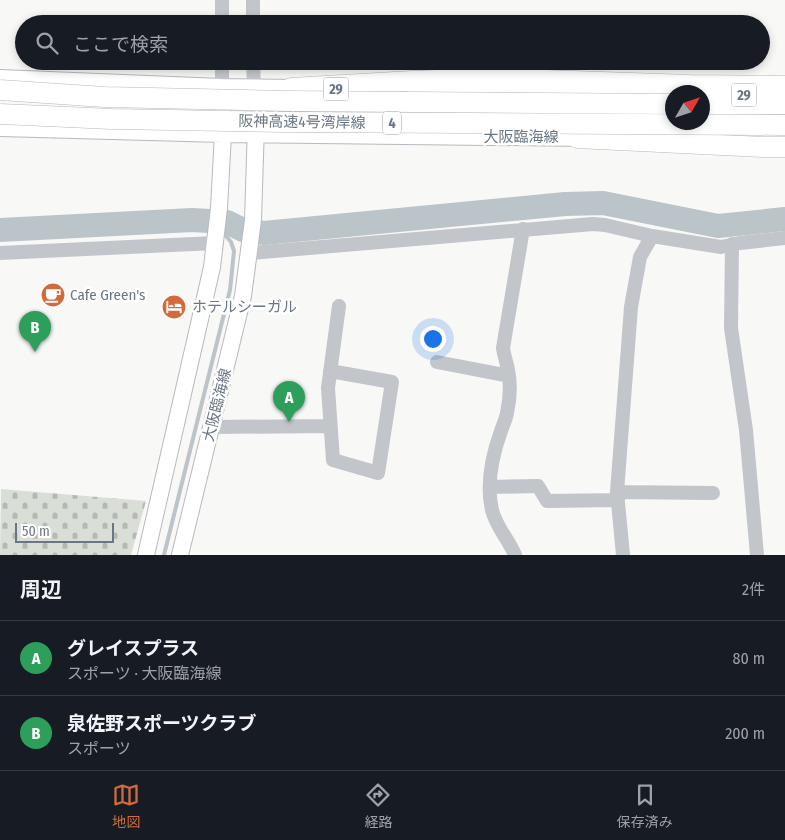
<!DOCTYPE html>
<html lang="ja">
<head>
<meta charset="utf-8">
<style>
	body { margin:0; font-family:"Fira Sans Condensed","Noto Sans JP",sans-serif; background:#20242c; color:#f1f3f6 }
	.compass { position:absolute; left:665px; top:85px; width:45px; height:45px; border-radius:50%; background:#171b24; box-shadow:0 2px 8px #0003; rotate:51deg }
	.scale { position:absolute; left:15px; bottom:12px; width:99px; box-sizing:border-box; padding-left:5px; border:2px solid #6a7683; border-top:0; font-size:14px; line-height:18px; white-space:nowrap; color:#6a7683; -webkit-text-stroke:4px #fff; paint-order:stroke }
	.you { position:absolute; left:432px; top:338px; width:18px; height:18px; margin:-12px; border:4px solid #fff; border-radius:50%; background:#1a73e8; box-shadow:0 0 0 8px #1a73e833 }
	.badge { display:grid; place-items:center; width:32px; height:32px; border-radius:50%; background:#d16a3c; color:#fff; font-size:16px; font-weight:700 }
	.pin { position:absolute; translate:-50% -41px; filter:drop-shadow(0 1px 2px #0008) }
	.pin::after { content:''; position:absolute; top:26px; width:18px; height:15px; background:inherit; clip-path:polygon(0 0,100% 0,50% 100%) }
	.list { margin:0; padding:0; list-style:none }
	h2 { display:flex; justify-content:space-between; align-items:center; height:65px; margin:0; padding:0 20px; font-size:21px }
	h2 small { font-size:16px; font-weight:400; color:#9ea1a6 }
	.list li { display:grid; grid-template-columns:32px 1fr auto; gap:15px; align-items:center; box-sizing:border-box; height:75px; padding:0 20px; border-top:1px solid #363941 }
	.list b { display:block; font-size:19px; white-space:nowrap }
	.list p { margin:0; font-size:16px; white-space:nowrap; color:#9ea1a6 }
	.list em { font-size:16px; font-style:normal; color:#9ea1a6 }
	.icon { flex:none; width:28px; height:28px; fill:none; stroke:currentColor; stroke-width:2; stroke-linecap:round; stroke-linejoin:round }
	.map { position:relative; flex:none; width:785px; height:555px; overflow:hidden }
	.search { position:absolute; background:#171b24; box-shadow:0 2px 8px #0003; left:15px; right:15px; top:15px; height:55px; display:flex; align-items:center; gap:12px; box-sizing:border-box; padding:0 18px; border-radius:28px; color:#9ea1a6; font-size:19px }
	.sheet { height:215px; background:#171b24 }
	nav { display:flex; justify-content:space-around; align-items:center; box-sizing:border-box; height:70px; border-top:1px solid #363941; background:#171b24; font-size:14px; color:#9ea1a6 }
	nav a { display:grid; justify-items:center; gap:2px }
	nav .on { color:#d16a3c }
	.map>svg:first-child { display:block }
	.cemetery { fill:url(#cemetery-stones) }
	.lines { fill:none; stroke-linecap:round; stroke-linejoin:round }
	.stream { stroke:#bbc4c8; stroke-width:4 }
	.river { stroke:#bbc4c8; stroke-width:24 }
	.major-casing { stroke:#b6b9bd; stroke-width:18 }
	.highway-casing { stroke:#b5b8bb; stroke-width:21 }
	.minor { stroke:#c2c5c9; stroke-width:14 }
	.major { stroke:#fff; stroke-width:16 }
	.highway { stroke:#fff; stroke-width:20 }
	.highway-bridge-casing { stroke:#b5b8bb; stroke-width:21; stroke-linecap:butt }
	.highway-bridge { stroke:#fff; stroke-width:20 }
	.labels { text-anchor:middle; stroke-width:5; stroke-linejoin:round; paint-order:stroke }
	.shield { fill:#fff; stroke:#979fa8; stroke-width:1 }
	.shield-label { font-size:14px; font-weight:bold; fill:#6a7683 }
	.street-label { font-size:15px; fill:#6a7683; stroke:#fff }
	.poi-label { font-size:15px; fill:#6a7683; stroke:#fff; text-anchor:start }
</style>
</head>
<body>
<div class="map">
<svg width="785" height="555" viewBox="0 0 785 555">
	<defs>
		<pattern id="cemetery-stones" width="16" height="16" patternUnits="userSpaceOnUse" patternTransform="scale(1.25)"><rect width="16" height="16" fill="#d9ded7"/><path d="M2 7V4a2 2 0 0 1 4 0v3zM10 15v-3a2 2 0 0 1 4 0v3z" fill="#b4b9b4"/></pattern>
	</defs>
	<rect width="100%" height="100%" fill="#f8f8f6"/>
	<path class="cemetery" d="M 1,489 L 146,501 L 131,555 L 0,555 Z"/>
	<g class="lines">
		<path class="stream" d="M 192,220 L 212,227
			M 164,555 L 230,290 L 234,251 L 231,242 L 221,230"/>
		<path class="river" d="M 0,230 L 192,220 L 227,222 L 243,230 L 264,233 L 565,204 L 603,203 L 718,226 L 785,219"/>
		<defs>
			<path id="major" d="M 0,78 L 222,87 L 303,88
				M 415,90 L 672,94
				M 0,128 L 223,134 L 588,138
				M 146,555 L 212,267 L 219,208 L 223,134 L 222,88
				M 180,555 L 243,296 L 253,220 L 256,125"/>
			<path id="highway" d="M 291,88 L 412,81 L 485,78 L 690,85 L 785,86
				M 702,104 L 785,104
				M 577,138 L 763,147 L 785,147"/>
		</defs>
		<use href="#major" class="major-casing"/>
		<use href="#highway" class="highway-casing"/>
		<path class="minor" d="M 222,0 L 222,24
			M 253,0 L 253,24
			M 222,61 L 222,87
			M 253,61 L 254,88
			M 732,244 L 731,328 L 746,430 L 757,555
			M 0,253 L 215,243
			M 250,253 L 593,224 L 605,225 L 652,236 L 721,247 L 740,243 L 785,238
			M 437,362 L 509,376
			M 330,371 L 392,382 L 378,473 L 333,460 L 328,388 L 339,306
			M 211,427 L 330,426
			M 490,487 L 538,486 L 547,501 L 618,500
			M 617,492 L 713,493
			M 515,555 C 509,540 496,527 492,510 C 486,484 492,456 501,431 C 503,425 506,419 507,413 C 510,399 511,384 508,370 C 507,363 504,356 503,348 L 523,229
			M 623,555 L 617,492 L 631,307 L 640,257 L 652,236"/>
		<use href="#major" class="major"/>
		<use href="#highway" class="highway"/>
		<defs>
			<path id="highway-bridge" d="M 0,90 L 105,97 L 289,101 L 672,104
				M 0,114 L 111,119 L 281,122 L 785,125"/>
		</defs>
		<use href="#highway-bridge" class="highway-bridge-casing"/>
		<use href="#highway-bridge" class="highway-bridge"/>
	</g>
	<defs>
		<symbol id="cafe-disc" viewBox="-11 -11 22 22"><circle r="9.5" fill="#d16a3c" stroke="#fff"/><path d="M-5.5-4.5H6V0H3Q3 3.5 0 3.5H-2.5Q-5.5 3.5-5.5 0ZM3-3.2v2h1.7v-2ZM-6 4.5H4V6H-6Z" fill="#fff"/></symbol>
		<symbol id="hotel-disc" viewBox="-11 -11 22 22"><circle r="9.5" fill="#d16a3c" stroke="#fff"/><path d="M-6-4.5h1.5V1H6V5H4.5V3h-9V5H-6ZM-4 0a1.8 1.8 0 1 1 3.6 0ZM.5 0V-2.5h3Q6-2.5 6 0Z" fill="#fff"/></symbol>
	</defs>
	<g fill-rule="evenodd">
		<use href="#cafe-disc" x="39" y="281" width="28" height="28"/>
		<use href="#hotel-disc" x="160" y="293" width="28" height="28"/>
	</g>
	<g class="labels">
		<g class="shield">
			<rect x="323.5" y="77.5" width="25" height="23" rx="4"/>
			<rect x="731.5" y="83.5" width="25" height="23" rx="4"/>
			<rect x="383" y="111.5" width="18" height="23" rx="4"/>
		</g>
		<g class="shield-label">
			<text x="336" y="94">29</text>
			<text x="744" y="100">29</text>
			<text x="392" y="128">4</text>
		</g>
		<g class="street-label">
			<text transform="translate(302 122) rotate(1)" y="5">阪神高速4号湾岸線</text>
			<text x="521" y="142">大阪臨海線</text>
			<text transform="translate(217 405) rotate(-76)" y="5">大阪臨海線</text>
		</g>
		<g class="poi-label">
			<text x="70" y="300">Cafe Green's</text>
			<text x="192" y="312">ホテルシーガル</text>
		</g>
	</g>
</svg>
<svg class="compass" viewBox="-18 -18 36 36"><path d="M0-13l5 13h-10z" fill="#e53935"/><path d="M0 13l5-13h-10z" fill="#9ea1a6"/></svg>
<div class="scale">50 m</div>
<div class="you"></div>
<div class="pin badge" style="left:289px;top:422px;background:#2e9e5b">A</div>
<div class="pin badge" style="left:35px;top:352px;background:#2e9e5b">B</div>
<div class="search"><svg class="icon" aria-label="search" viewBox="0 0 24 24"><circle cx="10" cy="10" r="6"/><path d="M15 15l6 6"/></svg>ここで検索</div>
</div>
<section class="sheet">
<h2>周辺<small>2件</small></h2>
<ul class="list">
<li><span class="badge" style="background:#2e9e5b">A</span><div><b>グレイスプラス</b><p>スポーツ · 大阪臨海線</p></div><em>80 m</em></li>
<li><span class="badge" style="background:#2e9e5b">B</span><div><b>泉佐野スポーツクラブ</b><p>スポーツ</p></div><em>200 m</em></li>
</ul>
</section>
<nav>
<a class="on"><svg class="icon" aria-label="map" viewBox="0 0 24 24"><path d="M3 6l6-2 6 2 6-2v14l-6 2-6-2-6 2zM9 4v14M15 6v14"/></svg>地図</a>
<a><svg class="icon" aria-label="directions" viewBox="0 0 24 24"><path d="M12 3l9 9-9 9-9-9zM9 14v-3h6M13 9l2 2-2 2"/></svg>経路</a>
<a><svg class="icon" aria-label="saved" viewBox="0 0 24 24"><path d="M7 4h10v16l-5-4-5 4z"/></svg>保存済み</a>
</nav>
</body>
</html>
